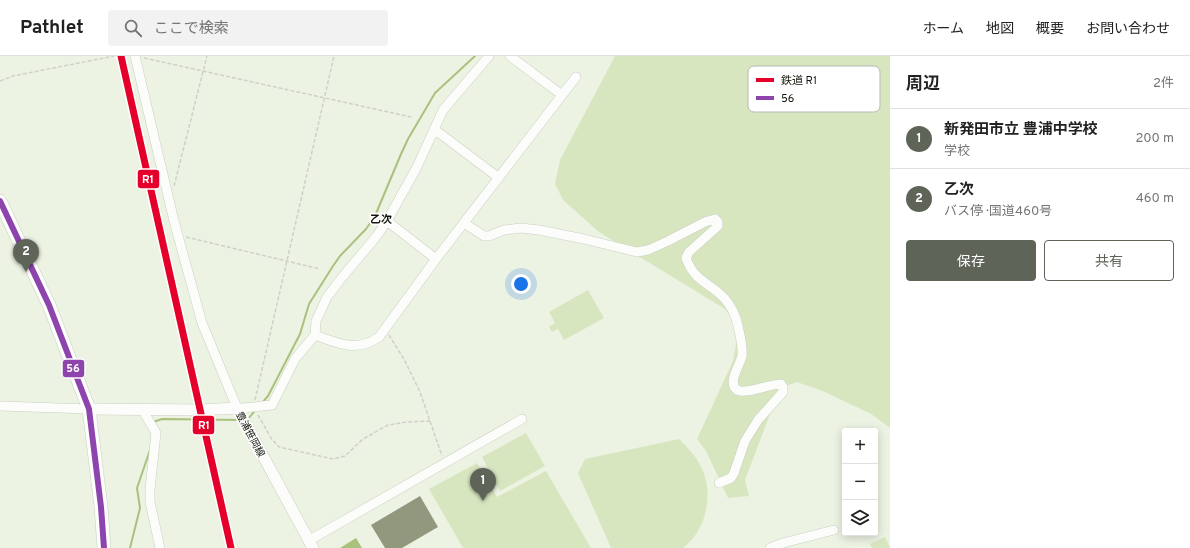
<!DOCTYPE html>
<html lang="ja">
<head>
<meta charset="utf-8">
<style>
	body { margin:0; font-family:Overpass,"Noto Sans JP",sans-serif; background:#f2f2f2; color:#222 }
	.controls { position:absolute; right:12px; bottom:12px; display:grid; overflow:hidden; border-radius:4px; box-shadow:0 2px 10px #0003 }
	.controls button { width:36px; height:36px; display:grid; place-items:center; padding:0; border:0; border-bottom:1px solid #e0e0e0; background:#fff; color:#222; font:20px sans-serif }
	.you { position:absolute; left:521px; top:228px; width:14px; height:14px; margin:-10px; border:3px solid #fff; border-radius:50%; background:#1a73e8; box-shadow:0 0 0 6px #1a73e833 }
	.badge { display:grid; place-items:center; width:26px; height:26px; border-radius:50%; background:#5f6458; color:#fff; font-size:13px; font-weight:700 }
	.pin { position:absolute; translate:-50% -33px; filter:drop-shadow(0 1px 2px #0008) }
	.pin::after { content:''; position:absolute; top:21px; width:14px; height:12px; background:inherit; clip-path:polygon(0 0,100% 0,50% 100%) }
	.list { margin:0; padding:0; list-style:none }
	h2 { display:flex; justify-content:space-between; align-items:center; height:52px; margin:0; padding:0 16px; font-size:17px }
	h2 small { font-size:13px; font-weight:400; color:#767676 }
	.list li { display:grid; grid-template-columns:26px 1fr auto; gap:12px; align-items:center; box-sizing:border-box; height:60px; padding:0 16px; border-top:1px solid #e0e0e0 }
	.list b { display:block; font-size:15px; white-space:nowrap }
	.list p { margin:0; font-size:13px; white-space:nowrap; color:#767676 }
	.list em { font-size:13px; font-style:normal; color:#767676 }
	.actions { display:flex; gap:8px; padding:12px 16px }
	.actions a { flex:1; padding:9px 0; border:1px solid #5f6458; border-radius:4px; text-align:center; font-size:14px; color:#5f6458 }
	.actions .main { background:#5f6458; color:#fff }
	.icon { flex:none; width:22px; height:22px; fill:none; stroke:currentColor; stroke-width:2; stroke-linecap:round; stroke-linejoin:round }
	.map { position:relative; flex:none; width:890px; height:492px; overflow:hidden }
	header { display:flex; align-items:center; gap:24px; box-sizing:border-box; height:56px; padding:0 20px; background:#fff; border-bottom:1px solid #e0e0e0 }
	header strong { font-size:19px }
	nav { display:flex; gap:22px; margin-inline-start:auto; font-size:14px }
	.search { width:280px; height:36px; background:#f2f2f2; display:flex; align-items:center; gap:10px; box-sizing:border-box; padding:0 14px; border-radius:4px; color:#767676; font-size:15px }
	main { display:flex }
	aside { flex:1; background:#fff }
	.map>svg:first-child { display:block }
	.green { fill:#d8e6c0 }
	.water { fill:#aac17e }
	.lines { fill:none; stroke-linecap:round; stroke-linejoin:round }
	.stream { stroke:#aac17e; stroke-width:2 }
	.building { fill:#91987d }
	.minor-casing { stroke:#cacfc2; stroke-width:10 }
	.major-casing { stroke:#cacfc2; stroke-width:12 }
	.highway-casing { stroke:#cacfc2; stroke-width:14 }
	.path { stroke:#ced0cb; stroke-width:1.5; stroke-dasharray:4 2; stroke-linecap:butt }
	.minor { stroke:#fcfdfb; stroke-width:9 }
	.major { stroke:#fcfdfb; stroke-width:11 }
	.highway { stroke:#fcfdfb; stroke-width:13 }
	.bus-1-casing { stroke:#fff; stroke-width:9 }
	.bus-1 { stroke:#8e44ad; stroke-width:6 }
	.rail-1-casing { stroke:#fff; stroke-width:10 }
	.rail-1 { stroke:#e4002b; stroke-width:7 }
	.labels { text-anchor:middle; stroke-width:3.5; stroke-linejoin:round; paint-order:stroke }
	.street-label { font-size:10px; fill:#13170d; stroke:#fff }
	.neighbourhood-label { font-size:11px; font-weight:bold; fill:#13170d; stroke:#fff }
	.key { fill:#fff; stroke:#b8b9b6; stroke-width:1 }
	.key-label { font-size:11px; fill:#13170d }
	.line-badge { stroke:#fff; stroke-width:1.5 }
	.badge-label { font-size:11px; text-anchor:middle; font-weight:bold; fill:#fff }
</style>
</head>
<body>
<header>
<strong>Pathlet</strong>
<div class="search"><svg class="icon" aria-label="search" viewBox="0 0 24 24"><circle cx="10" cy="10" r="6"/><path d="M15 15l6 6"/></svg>ここで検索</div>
<nav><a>ホーム</a><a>地図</a><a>概要</a><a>お問い合わせ</a></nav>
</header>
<main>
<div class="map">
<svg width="890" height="492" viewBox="0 0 890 492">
	<rect width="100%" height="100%" fill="#edf3e3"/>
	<path class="green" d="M 615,0 L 890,0 L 890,372 L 871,358 L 825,336 L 797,326 L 780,332 L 745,424 L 749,440 L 728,442 L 706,395 L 697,383 L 733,305 L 737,283 L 736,269 L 725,253 L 599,176 L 563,144 L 555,128 L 560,104 Z
		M 588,234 L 604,262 L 564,284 L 558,273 L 552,276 L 549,271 L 555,267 L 549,256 Z
		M 526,377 L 545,410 L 500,435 L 482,401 Z
		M 679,383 C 687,391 694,398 699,407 C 715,434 708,473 683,492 L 611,492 L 578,417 L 585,403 Z
		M 477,407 L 497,441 L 546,415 L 591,492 L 463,492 L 429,433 Z
		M 885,481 L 890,492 L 872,492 L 870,488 Z"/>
	<path class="water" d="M 356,482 L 362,492 L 340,492 Z"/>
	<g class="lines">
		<path class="stream" d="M 262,347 L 268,340 L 300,278 L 309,248 L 333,210 L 340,200 L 366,173 L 375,160 L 401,98 L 408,83 L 435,37 L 475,0
			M 249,364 L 249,362 L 256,353
			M 153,366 L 162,363 L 240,364
			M 130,492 L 140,452 L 137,432 L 150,394"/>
	</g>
	<path class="building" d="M 420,440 L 438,471 L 402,492 L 385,492 L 371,469 Z"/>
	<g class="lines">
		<defs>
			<path id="minor" d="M 135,0 L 174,165 L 202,267 L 237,352 C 249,352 260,350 272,349 L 295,303 L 315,279 L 316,265 L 327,241 L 344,219 L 376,181 L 387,165 L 417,111 L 443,54 L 489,0
				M 510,0 L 562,39
				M 434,73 L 499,122
				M 387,165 L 436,203
				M 464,167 L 484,180 L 489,180 L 504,174 L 521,172 L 539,174 L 584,183 L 637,196 L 648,194 L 668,185 L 705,166 L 715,163 L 718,166 L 718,170 L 689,196 L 686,202 C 695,227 710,226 725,243 C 732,251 736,260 738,270 C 740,279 743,290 742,300 C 740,309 727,327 737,334 C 744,339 770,328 781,328 L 783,331 L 783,336 L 758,364 L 745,385 L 734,417 L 731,422 L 719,427
				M 315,279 C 338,287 356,297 379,281 L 436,203 L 576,21
				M 0,350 L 89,353
				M 142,353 L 156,377 L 150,433 L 150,446 L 160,492
				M 308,485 L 522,363
				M 770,492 L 783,487 L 834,474"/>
			<path id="major" d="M 89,353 L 200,354 L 237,352 L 313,492"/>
			<path id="highway" d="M 0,145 L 49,249 L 89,353 L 101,451 L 104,492"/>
		</defs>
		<use href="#minor" class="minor-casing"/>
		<use href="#major" class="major-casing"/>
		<use href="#highway" class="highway-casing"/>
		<path class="path" d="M 144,2 L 411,61
			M 0,25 L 13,20 L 114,0
			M 174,130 L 207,0
			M 186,181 L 320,213
			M 389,279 L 405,305 L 420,336 L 442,400
			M 255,344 L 334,0
			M 258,359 L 271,382 L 279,391 L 333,403 L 345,400 L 363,383 L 388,369 L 407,366 L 430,365"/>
		<use href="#minor" class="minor"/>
		<use href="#major" class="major"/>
		<use href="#highway" class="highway"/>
		<defs>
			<path id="bus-1" d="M 0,145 L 49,249 L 89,353 L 101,451 L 104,492"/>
		</defs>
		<use href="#bus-1" class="bus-1-casing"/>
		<use href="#bus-1" class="bus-1"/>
		<defs>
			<path id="rail-1" d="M 121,0 L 231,492"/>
		</defs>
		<use href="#rail-1" class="rail-1-casing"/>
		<use href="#rail-1" class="rail-1"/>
	</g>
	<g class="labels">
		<g class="street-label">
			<text transform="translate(251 378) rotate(62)" y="4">豊浦笹岡線</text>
		</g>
		<g class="neighbourhood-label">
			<text x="381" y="167">乙次</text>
		</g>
	</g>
	<rect x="748" y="10" width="132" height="46" rx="6" class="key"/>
	<rect x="756" y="22" width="18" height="4" fill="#e4002b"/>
	<rect x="756" y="40" width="18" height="4" fill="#8e44ad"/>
	<g class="key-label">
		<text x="781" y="28">鉄道 R1</text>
		<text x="781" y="46">56</text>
	</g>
	<g class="line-badge">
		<rect x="137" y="113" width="23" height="20" rx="4" fill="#e4002b"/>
		<rect x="62" y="303" width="23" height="19" rx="4" fill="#8e44ad"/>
		<rect x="192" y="359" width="23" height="20" rx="4" fill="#e4002b"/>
	</g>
	<g class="badge-label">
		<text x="148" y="127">R1</text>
		<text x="73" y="316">56</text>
		<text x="204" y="373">R1</text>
	</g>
</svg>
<div class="controls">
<button>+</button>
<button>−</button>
<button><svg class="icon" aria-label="layers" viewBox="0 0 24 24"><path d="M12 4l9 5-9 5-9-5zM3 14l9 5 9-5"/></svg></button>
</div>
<div class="you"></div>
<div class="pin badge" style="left:483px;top:445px">1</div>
<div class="pin badge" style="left:26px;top:216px">2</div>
</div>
<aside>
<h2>周辺<small>2件</small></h2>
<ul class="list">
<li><span class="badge">1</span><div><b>新発田市立 豊浦中学校</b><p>学校</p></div><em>200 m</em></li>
<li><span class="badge">2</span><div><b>乙次</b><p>バス停 · 国道460号</p></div><em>460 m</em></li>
</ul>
<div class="actions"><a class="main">保存</a><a>共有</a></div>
</aside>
</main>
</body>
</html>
